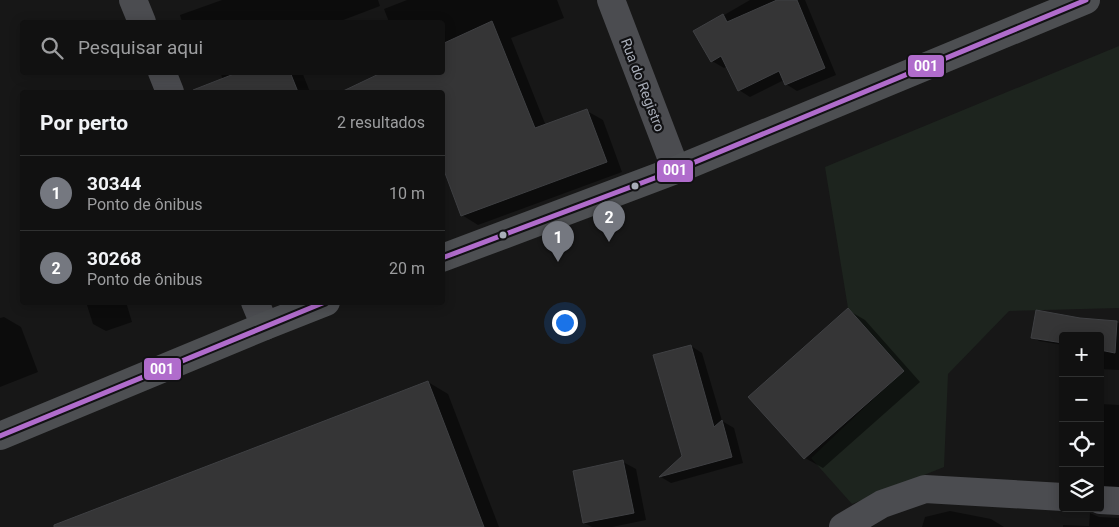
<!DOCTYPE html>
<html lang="pt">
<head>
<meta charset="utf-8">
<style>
	body { margin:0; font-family:Roboto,sans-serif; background:#1a1a1a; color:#f1f3f6 }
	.controls { position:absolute; right:15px; bottom:15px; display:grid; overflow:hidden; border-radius:5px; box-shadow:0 2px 12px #0003 }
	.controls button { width:45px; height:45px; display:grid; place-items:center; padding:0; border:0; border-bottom:1px solid #303131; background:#111; color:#f1f3f6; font:25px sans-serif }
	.you { position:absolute; left:564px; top:322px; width:18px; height:18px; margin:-12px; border:4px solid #fff; border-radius:50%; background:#1a73e8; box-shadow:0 0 0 8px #1a73e833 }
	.badge { display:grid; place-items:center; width:32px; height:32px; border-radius:50%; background:#757880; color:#fff; font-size:16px; font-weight:700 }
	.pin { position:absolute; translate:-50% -41px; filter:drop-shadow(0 1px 2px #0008) }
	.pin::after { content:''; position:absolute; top:26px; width:18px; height:15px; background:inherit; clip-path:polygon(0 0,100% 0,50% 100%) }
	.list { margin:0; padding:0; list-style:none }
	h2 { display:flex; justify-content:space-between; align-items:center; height:65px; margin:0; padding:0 20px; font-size:21px }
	h2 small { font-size:16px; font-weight:400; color:#9c9d9f }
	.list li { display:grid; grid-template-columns:32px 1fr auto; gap:15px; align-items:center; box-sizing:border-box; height:75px; padding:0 20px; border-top:1px solid #303131 }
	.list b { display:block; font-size:19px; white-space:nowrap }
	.list p { margin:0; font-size:16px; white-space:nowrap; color:#9c9d9f }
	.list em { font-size:16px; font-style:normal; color:#9c9d9f }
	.icon { flex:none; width:28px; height:28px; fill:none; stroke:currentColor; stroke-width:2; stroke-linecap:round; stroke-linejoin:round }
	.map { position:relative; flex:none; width:1119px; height:527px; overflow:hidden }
	.search { position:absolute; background:#111; box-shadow:0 2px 12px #0003; left:20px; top:20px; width:425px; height:55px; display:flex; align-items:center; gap:12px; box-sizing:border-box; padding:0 18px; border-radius:5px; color:#9c9d9f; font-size:19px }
	.panel { position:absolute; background:#111; box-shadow:0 2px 12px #0003; left:20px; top:90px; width:425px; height:215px; border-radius:5px }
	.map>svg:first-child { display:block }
	.green { fill:#1d241e }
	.shadow { fill:#0007 }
	.building { fill:#353536; stroke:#3f4043 }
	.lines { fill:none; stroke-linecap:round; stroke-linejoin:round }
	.minor { stroke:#4b4c50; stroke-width:28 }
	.tertiary { stroke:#4b4c50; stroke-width:28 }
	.primary { stroke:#4d4f52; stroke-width:28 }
	.bus-1-casing { stroke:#111113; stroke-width:9 }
	.bus-1 { stroke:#b06ccc; stroke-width:5 }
	.bus-dot { fill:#a8adb8; stroke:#111113; stroke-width:2 }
	.labels { text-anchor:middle; stroke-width:4.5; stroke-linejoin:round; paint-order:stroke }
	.street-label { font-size:14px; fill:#a8adb8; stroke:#111113 }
	.line-badge { stroke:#111113; stroke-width:2 }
	.badge-label { font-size:14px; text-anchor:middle; font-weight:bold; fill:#fff }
</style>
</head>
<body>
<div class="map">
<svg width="1119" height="527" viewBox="0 0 1119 527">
	<rect width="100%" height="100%" fill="#171717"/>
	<path class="green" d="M 1119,46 L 1119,308 L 1009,311 L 948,374 L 944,467 L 852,504 L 811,458 L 903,371 L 848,308 L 825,167 Z"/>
	<path class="shadow" d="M 222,0 L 378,0 L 380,6 L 338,22 L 182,22 L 180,15 Z
		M 407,0 L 557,0 L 564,18 L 511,38 L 546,126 L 587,111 L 603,120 L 622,172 L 478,225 L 462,215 L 442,92 L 365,92 L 361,84 L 442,72 L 442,22 L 389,22 L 384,9 Z
		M 750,0 L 805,0 L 836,75 L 797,91 L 786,84 L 784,80 L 750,97 L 739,90 L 727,66 L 724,68 L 712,61 L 695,32 Z
		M 220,72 L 302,72 L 310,92 L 228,92 Z
		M 86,302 L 126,302 L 132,322 L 106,331 L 93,324 Z
		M 848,310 L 865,320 L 920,382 L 823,468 L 805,458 L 750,397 Z
		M 4,317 L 21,327 L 38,372 L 0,387 L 0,318 Z
		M 1080,320 L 1119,323 L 1119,370 L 1100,369 L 1100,336 L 1063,336 L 1063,345 L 1039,341 L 1033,337 Z
		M 691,346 L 702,353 L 722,421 L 734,428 L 743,463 L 671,483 L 661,477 L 683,457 Z
		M 428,382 L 448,394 L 499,527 L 57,527 Z
		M 1101,404 L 1119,405 L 1119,491 L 1100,490 Z
		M 623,462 L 636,469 L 646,520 L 612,527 L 592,527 L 584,523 Z
		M 950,511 L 991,519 L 1004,527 L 922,527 L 925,517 Z
		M 1090,513 L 1099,517 L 1119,518 L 1119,527 L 1063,527 L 1063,525 L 1089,526 Z"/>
	<path class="building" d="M 777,0 L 797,0 L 825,68 L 785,85 L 779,71 L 738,91 L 721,56 L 711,62 L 693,31 L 723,14 L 727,22 Z
		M 492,21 L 535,128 L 587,109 L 607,162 L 461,216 L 442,165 L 442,92 L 341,92 L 383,72 L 442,72 L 442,44 Z
		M 239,72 L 290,72 L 298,92 L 193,92 L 193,90 Z
		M 848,308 L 904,371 L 804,459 L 748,397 Z
		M 1036,310 L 1080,318 L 1117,321 L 1115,353 L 1100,350 L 1100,336 L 1063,336 L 1063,343 L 1031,338 Z
		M 691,345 L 714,427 L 722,420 L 732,457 L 659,477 L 682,456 L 653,355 Z
		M 428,381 L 484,527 L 54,527 L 54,525 Z
		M 623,460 L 634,513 L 583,523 L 573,471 Z"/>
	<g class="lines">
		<path class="minor" d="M 133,0 L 142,22
			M 162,72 L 170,92
			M 255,302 L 265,326
			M 1100,500 L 1119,501
			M 843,527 L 882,504 L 925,489 L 1063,497"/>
		<path class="tertiary" d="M 611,0 L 676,170"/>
		<path class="primary" d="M 442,258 L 676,170 L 1086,0
			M 0,436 L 265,326 L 326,302"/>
		<defs>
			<path id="bus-1" d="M 442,258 L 676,170 L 1086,0
				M 0,436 L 325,302"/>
		</defs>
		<use href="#bus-1" class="bus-1-casing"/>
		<use href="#bus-1" class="bus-1"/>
	</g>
	<g class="bus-dot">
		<circle cx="635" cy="186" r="4.5"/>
		<circle cx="503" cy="235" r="4.5"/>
	</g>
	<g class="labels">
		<g class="street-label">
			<text transform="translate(643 85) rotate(69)" y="5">Rua do Registro</text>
		</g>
	</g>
	<g class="line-badge">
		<rect x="907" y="54" width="38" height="24" rx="5" fill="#b06ccc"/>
		<rect x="656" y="159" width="38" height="24" rx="5" fill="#b06ccc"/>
		<rect x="143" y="357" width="39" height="24" rx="5" fill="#b06ccc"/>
	</g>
	<g class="badge-label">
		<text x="926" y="71">001</text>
		<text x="675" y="175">001</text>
		<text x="162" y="374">001</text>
	</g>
</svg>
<div class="controls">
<button>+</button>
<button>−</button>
<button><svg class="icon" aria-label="locate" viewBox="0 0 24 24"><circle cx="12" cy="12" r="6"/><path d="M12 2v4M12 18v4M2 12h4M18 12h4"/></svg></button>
<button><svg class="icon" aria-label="layers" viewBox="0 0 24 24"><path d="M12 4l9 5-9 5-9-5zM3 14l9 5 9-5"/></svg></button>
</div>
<div class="you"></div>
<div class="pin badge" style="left:558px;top:262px">1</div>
<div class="pin badge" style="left:609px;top:242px">2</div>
<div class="search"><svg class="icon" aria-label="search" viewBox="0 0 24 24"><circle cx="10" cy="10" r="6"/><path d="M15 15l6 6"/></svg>Pesquisar aqui</div>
<section class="panel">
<h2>Por perto<small>2 resultados</small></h2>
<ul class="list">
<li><span class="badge">1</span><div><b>30344</b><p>Ponto de ônibus</p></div><em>10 m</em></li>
<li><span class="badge">2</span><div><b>30268</b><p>Ponto de ônibus</p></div><em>20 m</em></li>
</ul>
</section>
</div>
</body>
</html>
